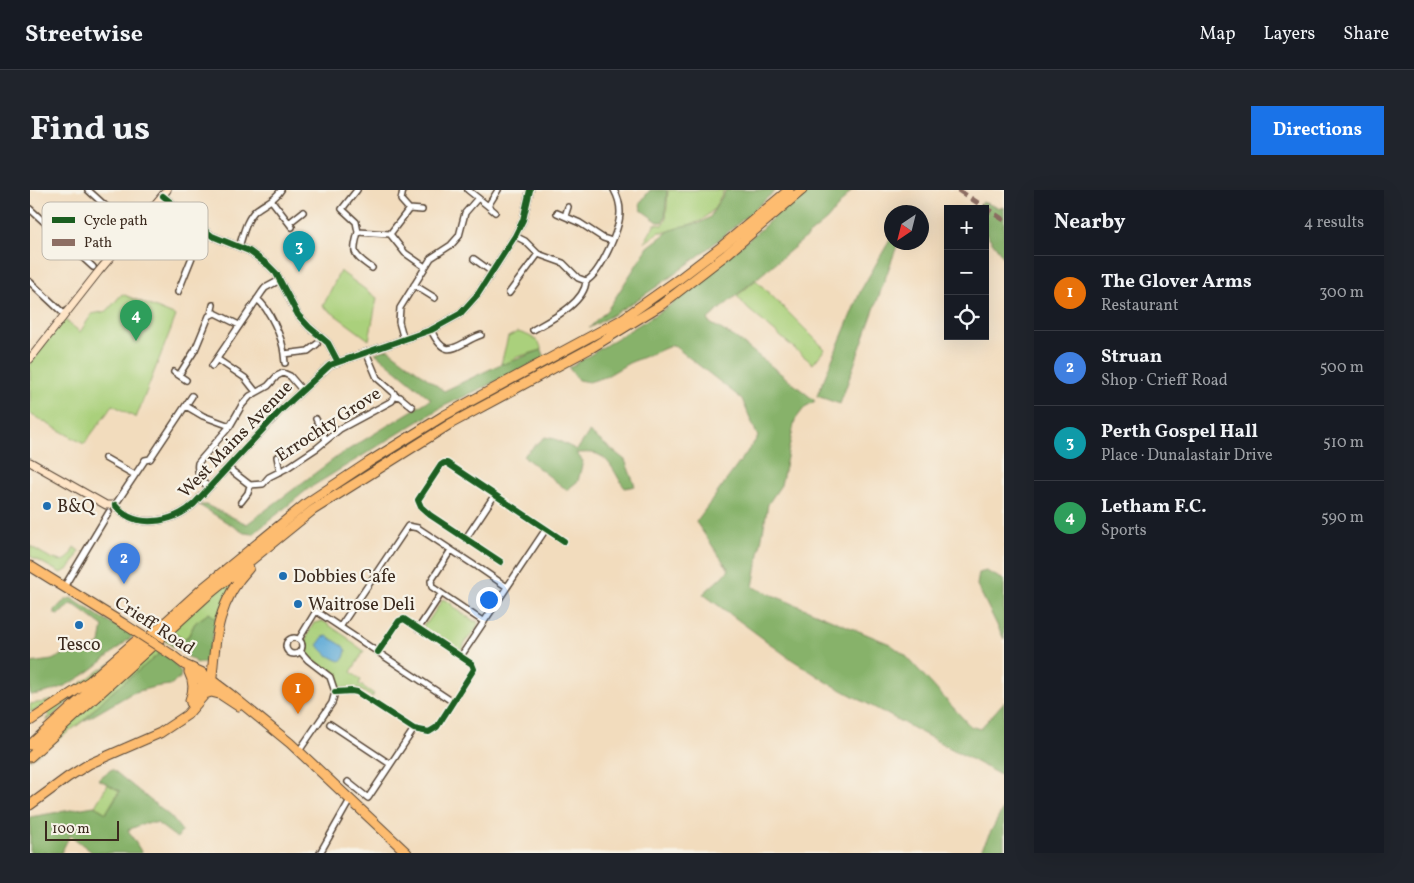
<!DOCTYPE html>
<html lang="en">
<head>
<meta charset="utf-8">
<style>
	body { margin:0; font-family:Vollkorn,serif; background:#20242c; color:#f1f3f6 }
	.controls { position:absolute; right:15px; top:15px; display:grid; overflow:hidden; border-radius:0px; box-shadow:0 5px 20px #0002 }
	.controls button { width:45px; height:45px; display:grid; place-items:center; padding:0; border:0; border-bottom:1px solid #363941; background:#171b24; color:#f1f3f6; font:25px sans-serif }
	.compass { position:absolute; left:854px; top:15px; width:45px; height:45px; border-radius:50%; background:#171b24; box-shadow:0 5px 20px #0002; rotate:215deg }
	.scale { position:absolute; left:15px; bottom:12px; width:74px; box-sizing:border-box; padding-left:5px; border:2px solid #3b2a1e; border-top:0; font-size:14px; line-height:18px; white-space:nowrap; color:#3b2a1e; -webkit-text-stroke:4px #f7f3e8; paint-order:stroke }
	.you { position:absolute; left:458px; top:409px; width:18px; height:18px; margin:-12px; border:4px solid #fff; border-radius:50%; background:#1a73e8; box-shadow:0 0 0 8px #1a73e833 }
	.badge { display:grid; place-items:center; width:32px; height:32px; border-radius:50%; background:#1a73e8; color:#fff; font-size:16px; font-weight:700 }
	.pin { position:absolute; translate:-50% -41px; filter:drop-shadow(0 1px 2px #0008) }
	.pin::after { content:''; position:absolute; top:26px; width:18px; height:15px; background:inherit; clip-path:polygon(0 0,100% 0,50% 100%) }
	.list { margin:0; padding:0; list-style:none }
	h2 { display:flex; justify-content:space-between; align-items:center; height:65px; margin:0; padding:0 20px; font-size:21px }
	h2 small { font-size:16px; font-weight:400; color:#9ea1a6 }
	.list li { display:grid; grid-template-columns:32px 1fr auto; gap:15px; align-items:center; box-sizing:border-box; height:75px; padding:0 20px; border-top:1px solid #363941 }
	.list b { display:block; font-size:19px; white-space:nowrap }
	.list p { margin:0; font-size:16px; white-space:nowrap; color:#9ea1a6 }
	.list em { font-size:16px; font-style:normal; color:#9ea1a6 }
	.icon { flex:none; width:28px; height:28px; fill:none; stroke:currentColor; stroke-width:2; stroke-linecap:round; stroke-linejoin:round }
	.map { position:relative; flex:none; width:974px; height:663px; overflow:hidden; border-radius:0px }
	header { display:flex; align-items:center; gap:30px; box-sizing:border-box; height:70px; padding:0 25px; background:#171b24; border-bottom:1px solid #363941 }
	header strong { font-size:24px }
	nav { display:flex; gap:28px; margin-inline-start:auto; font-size:18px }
	.intro { display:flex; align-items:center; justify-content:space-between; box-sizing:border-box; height:120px; padding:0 30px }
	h1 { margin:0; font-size:35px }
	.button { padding:12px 22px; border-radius:0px; background:#1a73e8; color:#fff; font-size:18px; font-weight:700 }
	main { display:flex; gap:30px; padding:0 30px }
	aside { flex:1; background:#171b24; border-radius:0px; box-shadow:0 5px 20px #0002 }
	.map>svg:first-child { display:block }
	.green { fill:#aad07b; stroke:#727d4c }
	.forest { fill:#87b26b; stroke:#616e44 }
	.water { fill:#5eaad7; stroke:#4c6a7a }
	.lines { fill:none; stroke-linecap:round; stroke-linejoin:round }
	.street-casing { stroke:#564536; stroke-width:8 }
	.secondary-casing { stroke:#564536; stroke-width:9 }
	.highway-casing { stroke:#564536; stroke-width:11 }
	.street { stroke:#fff; stroke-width:5 }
	.secondary { stroke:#fee4c6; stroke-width:7 }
	.highway { stroke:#fdbc70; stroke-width:9 }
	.highway-bridge-casing { stroke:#564536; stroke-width:11; stroke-linecap:butt }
	.highway-bridge { stroke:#fdbc70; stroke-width:9 }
	.quiet { stroke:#8d6e63; stroke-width:5; stroke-dasharray:10 5; stroke-linecap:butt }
	.cycleway-casing { stroke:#f7f3e8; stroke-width:9 }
	.cycleway { stroke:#1b5e20; stroke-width:6 }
	.poi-dot { fill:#1f6fb2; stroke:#f7f3e8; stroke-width:2 }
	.labels { text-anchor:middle; stroke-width:4.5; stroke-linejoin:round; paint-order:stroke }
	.street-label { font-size:18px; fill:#3b2a1e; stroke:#f7f3e8 }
	.poi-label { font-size:18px; fill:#3b2a1e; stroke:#f7f3e8; text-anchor:start }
	.key { fill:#f7f3e8; stroke:#bfb7ab; stroke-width:1 }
	.key-label { font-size:14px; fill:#3b2a1e }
</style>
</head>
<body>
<header>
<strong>Streetwise</strong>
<nav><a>Map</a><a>Layers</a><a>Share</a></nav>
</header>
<div class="intro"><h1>Find us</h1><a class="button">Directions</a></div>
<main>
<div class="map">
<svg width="974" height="663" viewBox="0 0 974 663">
	<rect width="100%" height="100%" fill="#f7f3e8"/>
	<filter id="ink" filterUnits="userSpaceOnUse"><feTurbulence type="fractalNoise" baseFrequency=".02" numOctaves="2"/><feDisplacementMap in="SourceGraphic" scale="10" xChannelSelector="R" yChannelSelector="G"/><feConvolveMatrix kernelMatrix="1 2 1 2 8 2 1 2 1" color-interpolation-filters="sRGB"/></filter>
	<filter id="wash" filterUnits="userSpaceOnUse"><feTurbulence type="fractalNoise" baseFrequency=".0096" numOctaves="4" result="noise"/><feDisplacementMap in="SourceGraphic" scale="20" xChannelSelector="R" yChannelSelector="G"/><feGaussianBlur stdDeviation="1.12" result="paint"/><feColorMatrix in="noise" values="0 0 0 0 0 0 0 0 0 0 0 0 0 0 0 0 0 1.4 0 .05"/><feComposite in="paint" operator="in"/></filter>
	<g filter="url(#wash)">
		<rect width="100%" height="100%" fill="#f2dcbd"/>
		<path class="green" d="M 638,0 L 694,0 L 684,19 L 671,31 L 636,42 L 629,42 L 614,53 L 625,34 L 633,35 L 636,30 Z
			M 310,81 L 347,108 L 339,150 L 293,116 Z
			M 726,90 L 795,159 L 783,174 L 718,119 L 707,106 Z
			M 92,104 L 146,126 L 106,228 L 83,215 L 54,254 L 0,224 L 0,172 L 34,129 L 50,142 L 62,124 L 77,121 Z
			M 488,142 C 498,145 510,149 512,160 L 487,167 L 477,174 L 471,174 L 478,147 Z
			M 0,356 C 8,360 30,377 38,368 C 41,366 42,360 44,357 L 49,361 C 46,370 40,380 31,383 L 0,366 Z
			M 217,374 L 186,428 L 179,423 L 165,433 L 158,446 L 153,449 L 145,443 L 135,451 L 130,449 Z
			M 413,409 L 422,414 L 423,417 L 444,431 L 447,431 C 451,441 434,447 433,459 L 428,462 L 419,457 L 419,453 L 404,443 L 400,444 L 393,439 L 394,433 L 397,433 Z
			M 293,431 L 318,448 L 320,451 L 334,461 L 321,482 L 331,490 L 329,494 L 344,504 L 342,507 L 327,498 L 313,498 L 308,496 C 299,466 257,476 284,433 Z
			M 123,458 L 130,463 L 75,508 L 52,532 L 0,570 Z
			M 82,472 L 17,531 L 19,525 L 10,518 L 0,522 L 0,514 L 14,512 L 29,508 Z
			M 78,594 L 89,601 L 76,623 L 65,616 Z"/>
		<path class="forest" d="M 620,0 L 637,0 L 635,27 L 633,32 L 628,32 L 611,20 L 610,13 Z
			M 696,0 L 746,0 C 689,52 627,102 559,138 L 578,119 L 618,57 L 639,41 L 653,36 L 670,33 L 680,27 Z
			M 772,0 L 822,0 L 797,30 L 678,129 L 680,133 L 706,148 L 785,211 L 775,217 L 765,230 L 751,295 L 738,314 L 723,397 L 860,454 L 876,466 L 940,536 L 950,539 L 974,512 L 974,587 L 797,492 L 758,467 L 673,404 L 699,380 L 666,332 L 728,247 L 712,209 L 643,155 L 599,173 L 575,187 L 559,192 L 548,190 L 539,178 L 639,116 L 731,39 Z
			M 952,12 L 970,18 L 974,17 L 974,68 L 955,42 L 955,19 L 947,19 Z
			M 861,48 L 862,52 L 868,53 L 810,214 L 787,206 L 831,100 Z
			M 358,159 L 414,201 L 471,174 C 478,174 501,163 512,160 L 515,168 L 412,217 L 278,299 L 223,344 L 214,343 L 169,315 L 176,315 L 217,334 L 308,266 L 401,209 L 345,163 Z
			M 559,242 L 595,270 L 605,296 L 595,298 C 586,287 582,270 567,264 C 561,262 552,263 546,263 L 553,271 L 548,291 L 537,300 L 493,266 L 515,247 L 525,249 L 547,260 Z
			M 956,381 L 974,390 L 974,449 L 947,395 L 949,383 Z
			M 41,408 L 78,432 L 94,438 L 103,446 C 71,471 43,502 0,505 L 0,473 L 22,470 L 34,464 L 46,465 L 52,461 L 61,461 L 70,453 L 73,436 L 46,416 L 41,414 L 28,425 L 25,424 L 25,420 C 30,415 33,410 41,408 Z
			M 179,423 L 186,428 L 178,473 L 167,473 L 135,451 L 145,443 L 153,449 L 158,447 L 165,433 Z
			M 130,463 L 141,469 L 151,482 L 150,488 L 140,495 L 124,497 L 102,503 L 52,532 L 75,508 Z
			M 82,579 L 141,627 L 152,641 L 147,648 L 127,633 L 115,633 L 98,640 L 112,663 L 63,663 L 40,645 L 31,663 L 0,663 L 0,627 L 64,616 L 76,623 L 90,601 L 68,589 Z
			M 974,617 L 974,663 L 956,663 L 951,660 Z"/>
		<path class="water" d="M 297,446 L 313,456 L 316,461 L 314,468 L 310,471 C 302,468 291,462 288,454 L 293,447 Z"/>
	</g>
	<g filter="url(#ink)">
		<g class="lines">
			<defs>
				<path id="street" d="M 58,0 L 102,40
					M 327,0 L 312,19 L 326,32 L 328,42 L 360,44 L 375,63 L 395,77
					M 373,0 L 371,10 L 379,19 L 392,20
					M 438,0 L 458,16 L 468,0
					M 242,11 L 262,37
					M 458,16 L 465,22
					M 0,19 L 63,77
					M 527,23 L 550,33 L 573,48 L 582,51
					M 535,26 L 538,17
					M 259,33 L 273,22
					M 328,42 C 322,65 323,64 342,78
					M 360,44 L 379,19
					M 485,46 L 495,51 L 508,64 L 533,73 L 548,88 L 556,91
					M 209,57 C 213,45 216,29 226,20 C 235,13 245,10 251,0
					M 444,69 L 462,82
					M 0,92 L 34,124
					M 384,95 L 405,108
					M 148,102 L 173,40
					M 479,103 L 508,64
					M 227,109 C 239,118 253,149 254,164 L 278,161 L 287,154
					M 181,124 L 183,115
					M 401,140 C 417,174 427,153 451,145
					M 503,140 C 520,130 555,113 556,91 C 570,84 590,39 590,22 C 590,14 588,7 584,0
					M 374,150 L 369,132 L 370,118 L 401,68 L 421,55 L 429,46 L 435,23 L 448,8
					M 254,164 L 255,173
					M 187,169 L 215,188 L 226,202
					M 182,176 L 232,102 L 235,98 L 250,90
					M 144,182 L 156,190
					M 149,185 L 165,160 L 179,126 L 185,123 L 209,135
					M 365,206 L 370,207 L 382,217
					M 156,216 L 173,226 L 200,236
					M 286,229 L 296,250
					M 247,267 L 250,282
					M 75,268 L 105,285
					M 198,278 L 220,295 L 233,294 L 239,287 L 257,278 L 287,258 L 310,239 L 362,211 L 365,206 L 364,203 L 347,188 L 336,162
					M 179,298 C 172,292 166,284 168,273 L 200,236 L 212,215 L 220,206 L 238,196 L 247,186 L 253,183 L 260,186 L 272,200
					M 211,312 L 218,303 L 220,295
					M 85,315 L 115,270 L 120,269 L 162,206
					M 436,348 L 464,306
					M 421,360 L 401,391 L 402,397 L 454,432
					M 471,372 L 400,325 L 391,317 L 388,310 L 411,275 L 414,273 L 417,273 L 534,351
					M 448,377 L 477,397
					M 34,397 L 79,322
					M 310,437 L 378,336 L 388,338 L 444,375
					M 388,439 L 411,404
					M256 456a8 8 0 1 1 16 0a8 8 0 1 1-16 0Z
					M 269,449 L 286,421 L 423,512
					M 431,466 L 516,339
					M 305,502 L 322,501 L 327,502 L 384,539 L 399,542 L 407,537 L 444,479 L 442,474 L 374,429 L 369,431 L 348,462
					M 300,534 L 360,574
					M 269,561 L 302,513 L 305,502 L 300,487 L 278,470 L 270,461
					M 318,592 L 338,608 L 384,539
					M 290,663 L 320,610"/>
				<path id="secondary" d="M 133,6 L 182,46 L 219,61 L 238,75 L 246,83 L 268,125 L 279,137 L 298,153 L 308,172
					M 0,169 L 69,81 L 137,0
					M 0,272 L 76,315 L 85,315 C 104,340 143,333 164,314 L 250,221 L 300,175 L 401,140 L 430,124 L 448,104 L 485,46 L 493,30 L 500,0"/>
				<path id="highway" d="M 0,376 L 94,434
					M 142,465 L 155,475 L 171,482 L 200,504 L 260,553 L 377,663
					M 159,479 L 173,493 L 208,516
					M 159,482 C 164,492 164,500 160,510
					M 180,493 L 182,487 C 185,445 189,410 219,378
					M 161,513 L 176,488
					M 0,531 L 60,491 L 106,451
					M 0,555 L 173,398 L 277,313 L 339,272 L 415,225 L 591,130 L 649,89 L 691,57 L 759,0
					M 0,567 L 178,405 L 283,320 L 420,234 L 561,158 L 631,115 L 697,64 L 772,0
					M 0,615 L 38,587 L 59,574 L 130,543 L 157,525 L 175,504 L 181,502 L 189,504"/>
			</defs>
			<use href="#street" class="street-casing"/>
			<use href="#secondary" class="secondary-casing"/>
			<use href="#highway" class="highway-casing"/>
			<use href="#street" class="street"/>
			<use href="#secondary" class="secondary"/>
			<use href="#highway" class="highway"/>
			<defs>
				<path id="highway-bridge" d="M 94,434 L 142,465"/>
			</defs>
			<use href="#highway-bridge" class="highway-bridge-casing"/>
			<use href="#highway-bridge" class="highway-bridge"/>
			<path class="quiet" d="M 928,0 L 974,30"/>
			<defs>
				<path id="cycleway" d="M 133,6 L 182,46 L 219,61 L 238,75 L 246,83 L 268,125 L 279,137 L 298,153 L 308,172
					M 85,315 C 104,340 143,333 164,314 L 250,221 L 300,175 L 401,140 L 430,124 L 448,104 L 485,46 L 493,30 L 500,0
					M 471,372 L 400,325 L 391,317 L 388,310 L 411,275 L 414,273 L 417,273 L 534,351
					M 305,502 L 322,501 L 327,502 L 384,539 L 399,542 L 407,537 L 444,479 L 442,474 L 374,429 L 369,431 L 348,462"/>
			</defs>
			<use href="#cycleway" class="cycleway-casing"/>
			<use href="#cycleway" class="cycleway"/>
		</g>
	</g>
	<g class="poi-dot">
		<circle cx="17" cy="316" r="5"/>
		<circle cx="253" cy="386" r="5"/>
		<circle cx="268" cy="414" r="5"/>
		<circle cx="49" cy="435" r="5"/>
	</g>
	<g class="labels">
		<g class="street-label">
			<text transform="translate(298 234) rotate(-33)" y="6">Errochty Grove</text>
			<text transform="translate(205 249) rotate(-46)" y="6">West Mains Avenue</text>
			<text transform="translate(125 435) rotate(33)" y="6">Crieff Road</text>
		</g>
		<g class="poi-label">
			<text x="27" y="322">B&amp;Q</text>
			<text x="263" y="392">Dobbies Cafe</text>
			<text x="278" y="420">Waitrose Deli</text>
			<text x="49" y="460" text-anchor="middle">Tesco</text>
		</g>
	</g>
	<rect x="12" y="12" width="166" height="58" rx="8" class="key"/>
	<rect x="22" y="27" width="23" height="6" fill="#1b5e20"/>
	<rect x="22" y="49" width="23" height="7" fill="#8d6e63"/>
	<g class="key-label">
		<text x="54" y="35">Cycle path</text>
		<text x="54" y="57">Path</text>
	</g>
</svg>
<div class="controls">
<button>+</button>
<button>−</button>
<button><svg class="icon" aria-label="locate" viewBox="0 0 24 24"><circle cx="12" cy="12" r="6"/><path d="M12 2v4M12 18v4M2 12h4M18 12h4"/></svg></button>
</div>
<svg class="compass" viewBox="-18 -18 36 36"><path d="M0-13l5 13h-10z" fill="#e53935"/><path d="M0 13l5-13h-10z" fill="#9ea1a6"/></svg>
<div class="scale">100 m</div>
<div class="you"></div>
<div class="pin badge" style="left:268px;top:524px;background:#e8710a">1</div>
<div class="pin badge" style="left:94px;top:394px;background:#3f7fe0">2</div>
<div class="pin badge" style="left:269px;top:82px;background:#0f9aa8">3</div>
<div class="pin badge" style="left:106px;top:151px;background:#2e9e5b">4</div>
</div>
<aside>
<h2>Nearby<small>4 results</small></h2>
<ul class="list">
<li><span class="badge" style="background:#e8710a">1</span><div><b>The Glover Arms</b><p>Restaurant</p></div><em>300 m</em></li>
<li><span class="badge" style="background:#3f7fe0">2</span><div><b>Struan</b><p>Shop · Crieff Road</p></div><em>500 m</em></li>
<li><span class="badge" style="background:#0f9aa8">3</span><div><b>Perth Gospel Hall</b><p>Place · Dunalastair Drive</p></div><em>510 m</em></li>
<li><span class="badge" style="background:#2e9e5b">4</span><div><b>Letham F.C.</b><p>Sports</p></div><em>590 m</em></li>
</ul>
</aside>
</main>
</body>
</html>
